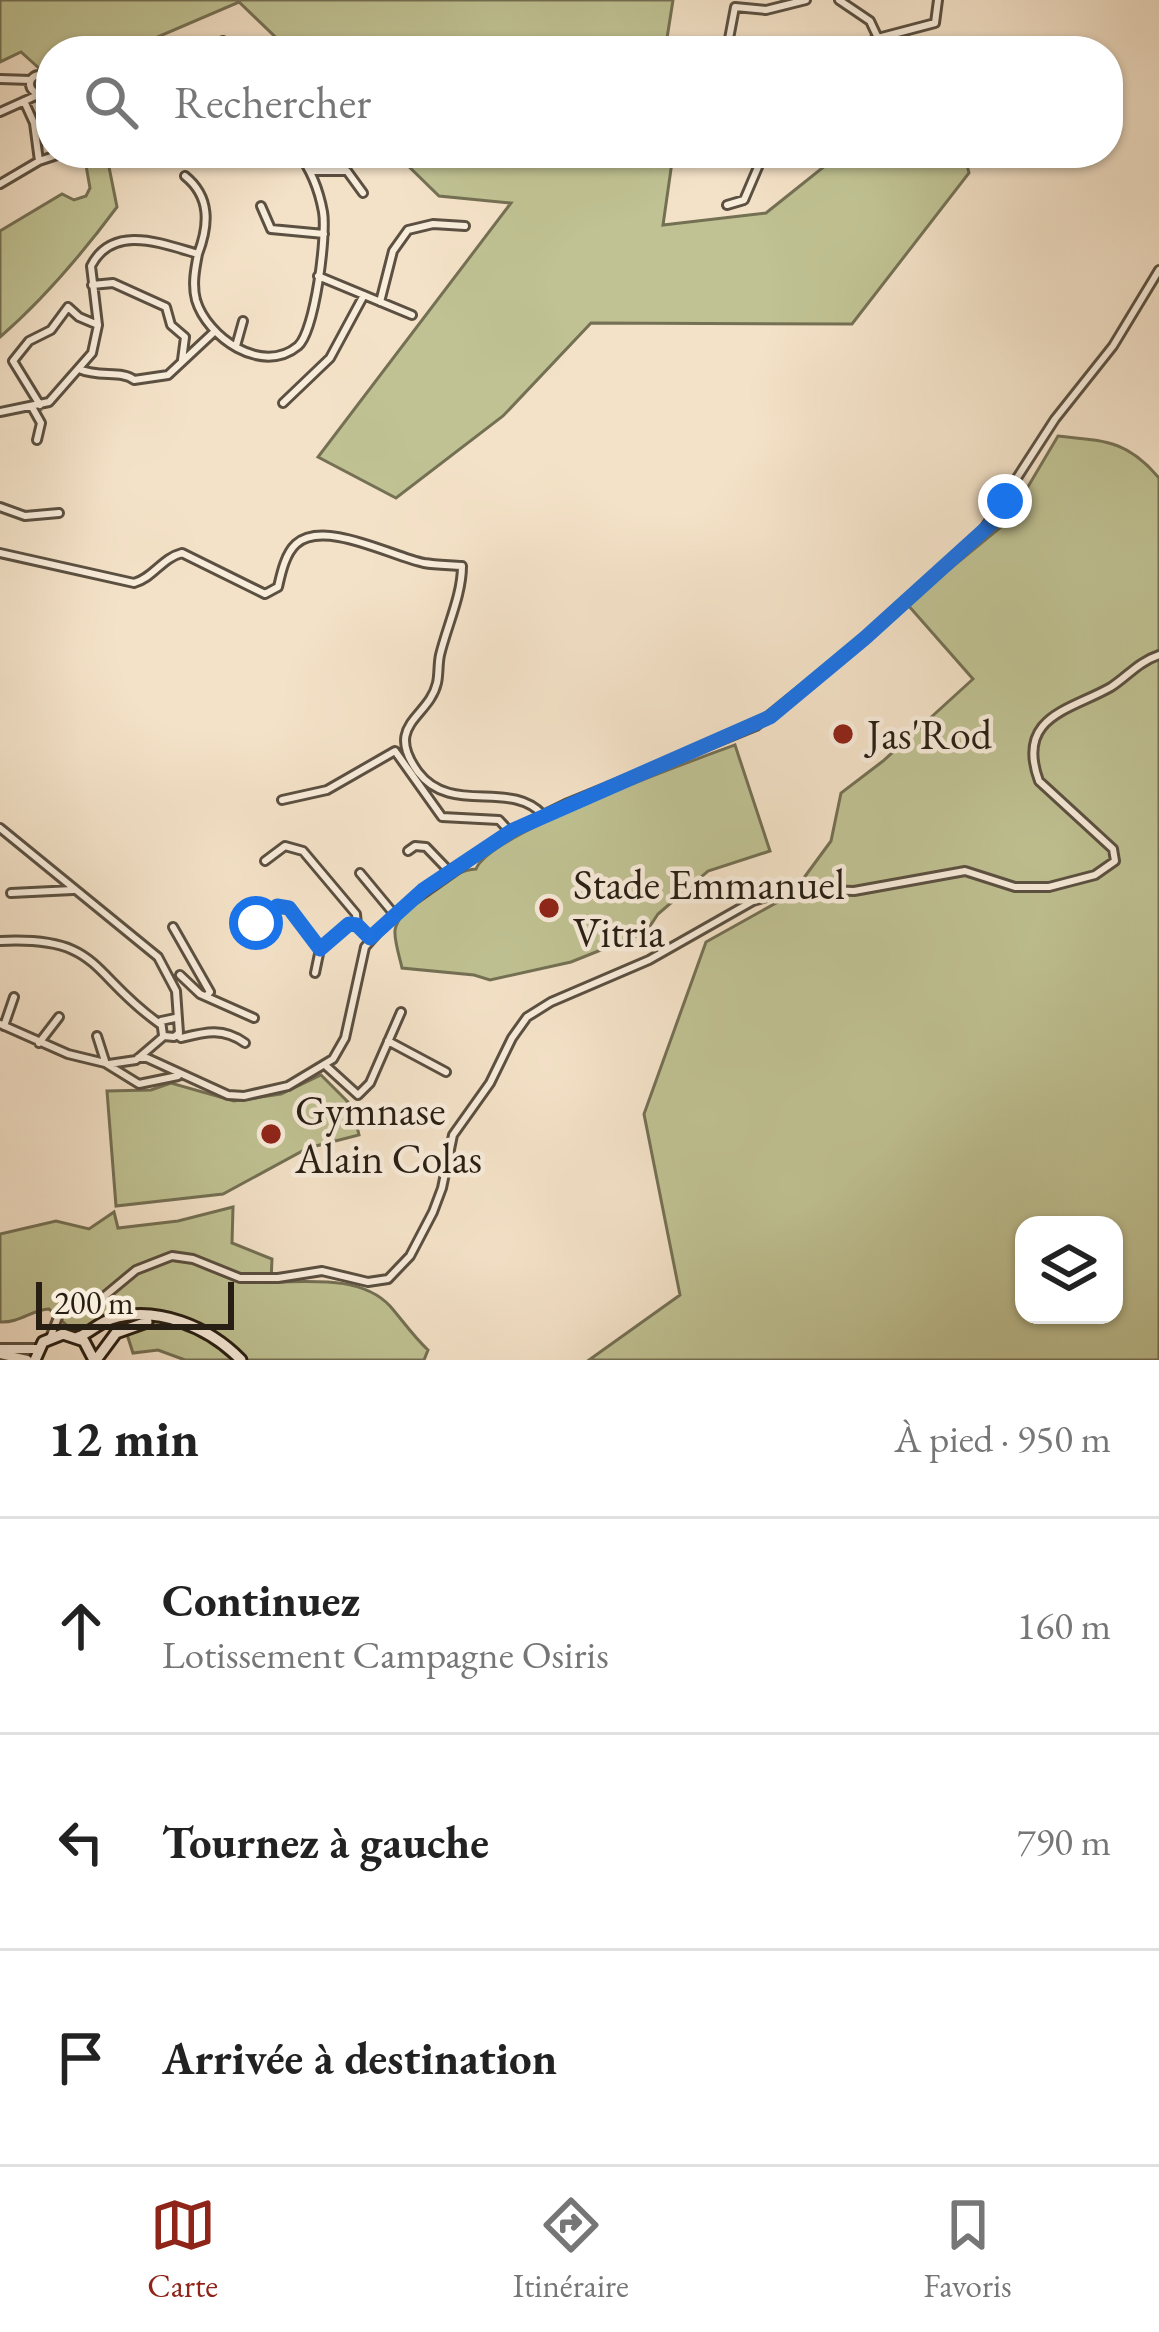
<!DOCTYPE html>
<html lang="fr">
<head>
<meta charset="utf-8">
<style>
	body { margin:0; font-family:"EB Garamond",serif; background:#f6f6f6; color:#222 }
	.controls { position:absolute; right:36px; bottom:36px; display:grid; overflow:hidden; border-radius:24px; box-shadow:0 3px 9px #0004 }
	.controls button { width:108px; height:108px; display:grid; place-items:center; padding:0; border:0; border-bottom:3px solid #e0e0e0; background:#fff; color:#222; font:60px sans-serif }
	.scale { position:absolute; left:36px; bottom:30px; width:198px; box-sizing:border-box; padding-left:12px; border:6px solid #281f14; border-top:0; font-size:33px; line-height:42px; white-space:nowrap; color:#281f14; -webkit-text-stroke:9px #f8ecdb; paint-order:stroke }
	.stop { position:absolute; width:36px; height:36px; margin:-27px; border:9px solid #1a73e8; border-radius:50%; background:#fff }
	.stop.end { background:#1a73e8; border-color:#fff; box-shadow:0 3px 12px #0008 }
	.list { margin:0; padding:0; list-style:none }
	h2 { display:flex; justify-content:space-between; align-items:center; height:156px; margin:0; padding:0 48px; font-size:51px }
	h2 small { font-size:39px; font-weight:400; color:#767676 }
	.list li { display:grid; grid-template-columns:78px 1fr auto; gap:36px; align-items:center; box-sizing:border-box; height:216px; padding:0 48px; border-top:3px solid #e0e0e0 }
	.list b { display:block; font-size:45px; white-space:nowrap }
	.list p { margin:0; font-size:39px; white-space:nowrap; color:#767676 }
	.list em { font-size:39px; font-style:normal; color:#767676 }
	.icon { flex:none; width:66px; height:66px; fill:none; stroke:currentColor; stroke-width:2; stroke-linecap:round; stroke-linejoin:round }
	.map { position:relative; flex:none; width:1159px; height:1360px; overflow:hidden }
	.search { position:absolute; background:#fff; box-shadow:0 3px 9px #0004; left:36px; right:36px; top:36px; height:132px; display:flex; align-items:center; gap:30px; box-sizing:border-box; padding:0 42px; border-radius:48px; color:#767676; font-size:45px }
	.sheet { height:804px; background:#fff }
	nav { display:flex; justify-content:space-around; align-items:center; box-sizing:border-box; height:168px; border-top:3px solid #e0e0e0; background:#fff; font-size:33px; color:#767676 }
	nav a { display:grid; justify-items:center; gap:6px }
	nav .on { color:#8f2418 }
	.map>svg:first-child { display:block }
	.green { fill:#c0c293; stroke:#747054; stroke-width:3; fill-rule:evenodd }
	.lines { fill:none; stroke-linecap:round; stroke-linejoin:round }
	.minor-casing { stroke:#5b5041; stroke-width:12 }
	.tertiary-casing { stroke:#5b5041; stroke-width:14 }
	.secondary-casing { stroke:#281f14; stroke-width:15 }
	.minor { stroke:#f8ecdb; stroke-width:6 }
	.tertiary { stroke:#f8ecdb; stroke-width:8 }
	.secondary { stroke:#f8ecdb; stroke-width:9 }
	.route { stroke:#1a73e8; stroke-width:15 }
	.poi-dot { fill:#8f2418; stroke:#f8ecdb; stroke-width:4.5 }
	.labels { text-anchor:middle; stroke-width:9; stroke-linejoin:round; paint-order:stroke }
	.poi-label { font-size:42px; fill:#281f14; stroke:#f8ecdb; text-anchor:start }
</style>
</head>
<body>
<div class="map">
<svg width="1159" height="1360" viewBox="0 0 1159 1360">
	<rect width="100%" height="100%" fill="#f4e2c8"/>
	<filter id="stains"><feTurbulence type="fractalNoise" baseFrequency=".00167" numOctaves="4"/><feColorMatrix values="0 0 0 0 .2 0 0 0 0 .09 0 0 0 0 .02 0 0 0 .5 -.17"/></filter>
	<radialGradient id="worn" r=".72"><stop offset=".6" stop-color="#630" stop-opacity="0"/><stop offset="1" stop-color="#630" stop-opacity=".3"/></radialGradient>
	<path class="green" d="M 0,0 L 673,0 L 665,51 L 290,51 L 239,2 L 125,51 L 51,51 L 51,79 L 21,52 L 0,62 Z
		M 395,153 L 673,155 L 663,225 L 766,213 L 841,153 L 964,153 L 969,173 L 852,324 L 591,323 L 503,416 L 396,498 L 318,457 L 511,203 L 439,196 Z
		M 84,154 L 95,162 L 107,157 L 117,207 C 82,254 44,299 0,337 L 0,231 L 62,194 L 74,200 L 86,196 L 90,188 Z
		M 1058,436 C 1105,441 1127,440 1159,478 L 1159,1360 L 589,1360 L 680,1295 L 644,1114 L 706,942 L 792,894 L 831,841 L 841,793 L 883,761 L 973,679 L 907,604 L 1007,522 ZM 1024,1225 L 1114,1225 L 1114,1315 L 1024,1315 Z
		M 735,745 L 770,851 L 708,871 L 658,914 L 646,932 L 571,962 L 490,980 L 474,975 L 402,968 C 400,958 394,941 395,930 C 399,906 453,869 476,869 C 489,834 691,761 735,745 Z
		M 321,1075 L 352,1106 L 359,1135 L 308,1148 L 223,1194 L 116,1206 L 107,1091 L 151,1090 L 171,1083 L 234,1101 L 281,1094 Z
		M 233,1207 L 232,1243 L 272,1259 L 271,1282 C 309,1282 361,1275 390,1306 C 403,1321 413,1336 428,1350 L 424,1360 L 185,1360 L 158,1350 L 133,1353 L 121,1316 L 75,1333 L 49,1309 C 31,1310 20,1323 0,1322 L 0,1234 L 56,1221 L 89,1229 L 114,1212 L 118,1228 L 178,1221 Z"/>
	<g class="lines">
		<defs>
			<path id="minor" d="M 839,0 L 870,21 L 878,38
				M 223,41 L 237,51
				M 716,45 L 728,44 L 735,7 L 766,10 L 806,0
				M 852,51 L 878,38 L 935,23 L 938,0
				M30 84a9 9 0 1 1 18 0a9 9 0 1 1-18 0Z
				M 0,79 L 31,80
				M 24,101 L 34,123 L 39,161
				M 0,112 L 40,94
				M 312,171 L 347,171 L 363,193
				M 185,176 C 211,197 209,225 198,254
				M 0,184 L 39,161 L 63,153
				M 727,205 L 744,200 L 764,153
				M 261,206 L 271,229 L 324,234
				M 318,276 L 412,315
				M 92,285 L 113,283 L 166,307 L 171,325 L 185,337 L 182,360
				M 380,302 L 393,251 L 408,230 L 433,224 L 465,226
				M 236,346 L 243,321
				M 79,369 C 99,378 122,370 134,380 L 168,375 L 214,332
				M 283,403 L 330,358 L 364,295
				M 40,405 L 13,361 L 29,341 L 51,330 L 68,307 L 79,317 L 98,325
				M 32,407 L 41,423 L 37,440
				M 0,412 L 49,402 L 92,353 L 98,325 L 91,266 C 113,223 163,244 198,254 C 195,269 192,285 196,300 C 207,337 262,376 298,346 C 315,331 327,235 323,212 C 319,190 312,171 298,153
				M 0,507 L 25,516 L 59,513
				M 0,553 L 134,583 C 153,578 162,558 182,553 L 265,594 L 278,587 C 281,574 285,554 296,544 C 324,519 393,557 424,563 C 436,565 450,565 462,566 C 462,595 447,626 440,655 C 438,664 439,674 437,683 C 429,718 383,724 418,772 C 451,816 511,779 543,815
				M 282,800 L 327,790 L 395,751 L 442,817 L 499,820 L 510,832
				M 0,828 L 158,957 L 176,991 L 179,1033 L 174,1037 L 164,1036 L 136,1060 L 109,1064
				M 408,851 L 415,846 L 426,847 L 450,872
				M 265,861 L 285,846 L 303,851 L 356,914 L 357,925
				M 360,873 L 394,914
				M 11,893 L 73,890
				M 257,923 L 277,906 L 289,908 L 320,949
				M 173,927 L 210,992 L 206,996
				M 0,941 C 102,936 89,974 160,1024
				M 315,973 L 320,949 L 349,924 L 357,925 L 370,938
				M 180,975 L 200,994 L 254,1018
				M 0,1024 L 68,1054 L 105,1063 L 139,1084 L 178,1076
				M 4,1026 L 14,997
				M 163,1035 L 161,1021 L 175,1018
				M 177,1035 L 181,1038 C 205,1032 223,1027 245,1043
				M 97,1036 L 105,1061
				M 388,1041 L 446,1072
				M 39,1043 L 59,1017
				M 138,1058 L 147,1058 L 228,1095 L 244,1096 L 288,1086 L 333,1059 L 345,1038 L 365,947 L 394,914 L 513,830 L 568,803 L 756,726 L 853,648 L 982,532 L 1055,419 L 1113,346 L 1159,270
				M 325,1065 L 358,1095 L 370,1083 L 401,1012
				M 50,1338 L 60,1312 L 71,1303 L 101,1299 L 136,1270 L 172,1256 L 193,1259 L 240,1278 L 278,1278 L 322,1271 L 368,1282 L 388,1279 L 410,1256 L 433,1212 L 442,1188 L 453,1135 L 490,1083 L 512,1038 L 527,1017 L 551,1002 L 649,960 L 753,901 L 794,889 L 854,891 L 965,871 L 1015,887 L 1049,887 L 1095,875 L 1115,861 L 1113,849 L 1039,781 C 1015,716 1071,710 1111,687 C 1128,676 1138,662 1159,655"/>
			<path id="tertiary" d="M 0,1349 L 38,1349
				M 0,1354 L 27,1360"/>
			<path id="secondary" d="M 78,1337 C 90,1333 98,1323 111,1319 C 157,1305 209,1327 241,1360
				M 35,1360 L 43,1342 L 63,1334 L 84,1341 L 94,1360
				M 96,1360 L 116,1333 L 147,1322"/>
		</defs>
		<use href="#minor" class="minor-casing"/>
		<use href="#tertiary" class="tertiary-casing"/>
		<use href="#secondary" class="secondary-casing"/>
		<use href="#minor" class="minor"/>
		<use href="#tertiary" class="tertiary"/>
		<use href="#secondary" class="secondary"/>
	</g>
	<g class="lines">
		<path class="route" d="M 256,923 L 277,906 L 289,908 L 320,949 L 349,924 L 357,925 L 370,938 L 423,890 L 513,830 L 770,717 L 865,638 L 992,523 L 1005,501"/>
	</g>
	<g class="poi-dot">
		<circle cx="843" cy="734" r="12"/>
		<circle cx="549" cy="908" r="12"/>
		<circle cx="271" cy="1134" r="12"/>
	</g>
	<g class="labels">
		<g class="poi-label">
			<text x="867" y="749">Jas'Rod</text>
			<text x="573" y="899">Stade Emmanuel<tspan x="573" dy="48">Vitria</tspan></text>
			<text x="295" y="1125">Gymnase<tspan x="295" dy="48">Alain Colas</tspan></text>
		</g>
	</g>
	<rect width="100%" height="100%" filter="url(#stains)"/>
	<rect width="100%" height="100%" fill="url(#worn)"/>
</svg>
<div class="controls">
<button><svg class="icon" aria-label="layers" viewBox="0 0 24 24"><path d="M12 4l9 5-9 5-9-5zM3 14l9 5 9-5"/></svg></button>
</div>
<div class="scale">200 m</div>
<div class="stop" style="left:256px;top:923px"></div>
<div class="stop end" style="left:1005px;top:501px"></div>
<div class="search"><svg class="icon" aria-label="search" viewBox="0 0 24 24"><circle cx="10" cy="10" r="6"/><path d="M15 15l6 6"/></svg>Rechercher</div>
</div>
<section class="sheet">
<h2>12 min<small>À pied · 950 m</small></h2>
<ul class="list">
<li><svg class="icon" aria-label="ahead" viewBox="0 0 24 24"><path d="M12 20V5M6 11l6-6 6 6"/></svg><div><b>Continuez</b><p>Lotissement Campagne Osiris</p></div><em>160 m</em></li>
<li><svg class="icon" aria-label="left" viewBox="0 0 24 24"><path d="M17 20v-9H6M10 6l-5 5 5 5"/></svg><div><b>Tournez à gauche</b></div><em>790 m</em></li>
<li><svg class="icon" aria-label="arrive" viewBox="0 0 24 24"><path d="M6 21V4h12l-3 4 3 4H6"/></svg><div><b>Arrivée à destination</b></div></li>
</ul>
</section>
<nav>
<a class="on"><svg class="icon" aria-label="map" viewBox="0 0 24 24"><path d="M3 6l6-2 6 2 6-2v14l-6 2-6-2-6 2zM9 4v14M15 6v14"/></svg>Carte</a>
<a><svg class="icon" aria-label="directions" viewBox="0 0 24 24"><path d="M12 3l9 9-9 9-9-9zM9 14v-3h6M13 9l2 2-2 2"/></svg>Itinéraire</a>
<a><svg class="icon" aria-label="saved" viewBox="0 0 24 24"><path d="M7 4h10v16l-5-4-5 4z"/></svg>Favoris</a>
</nav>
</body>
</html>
